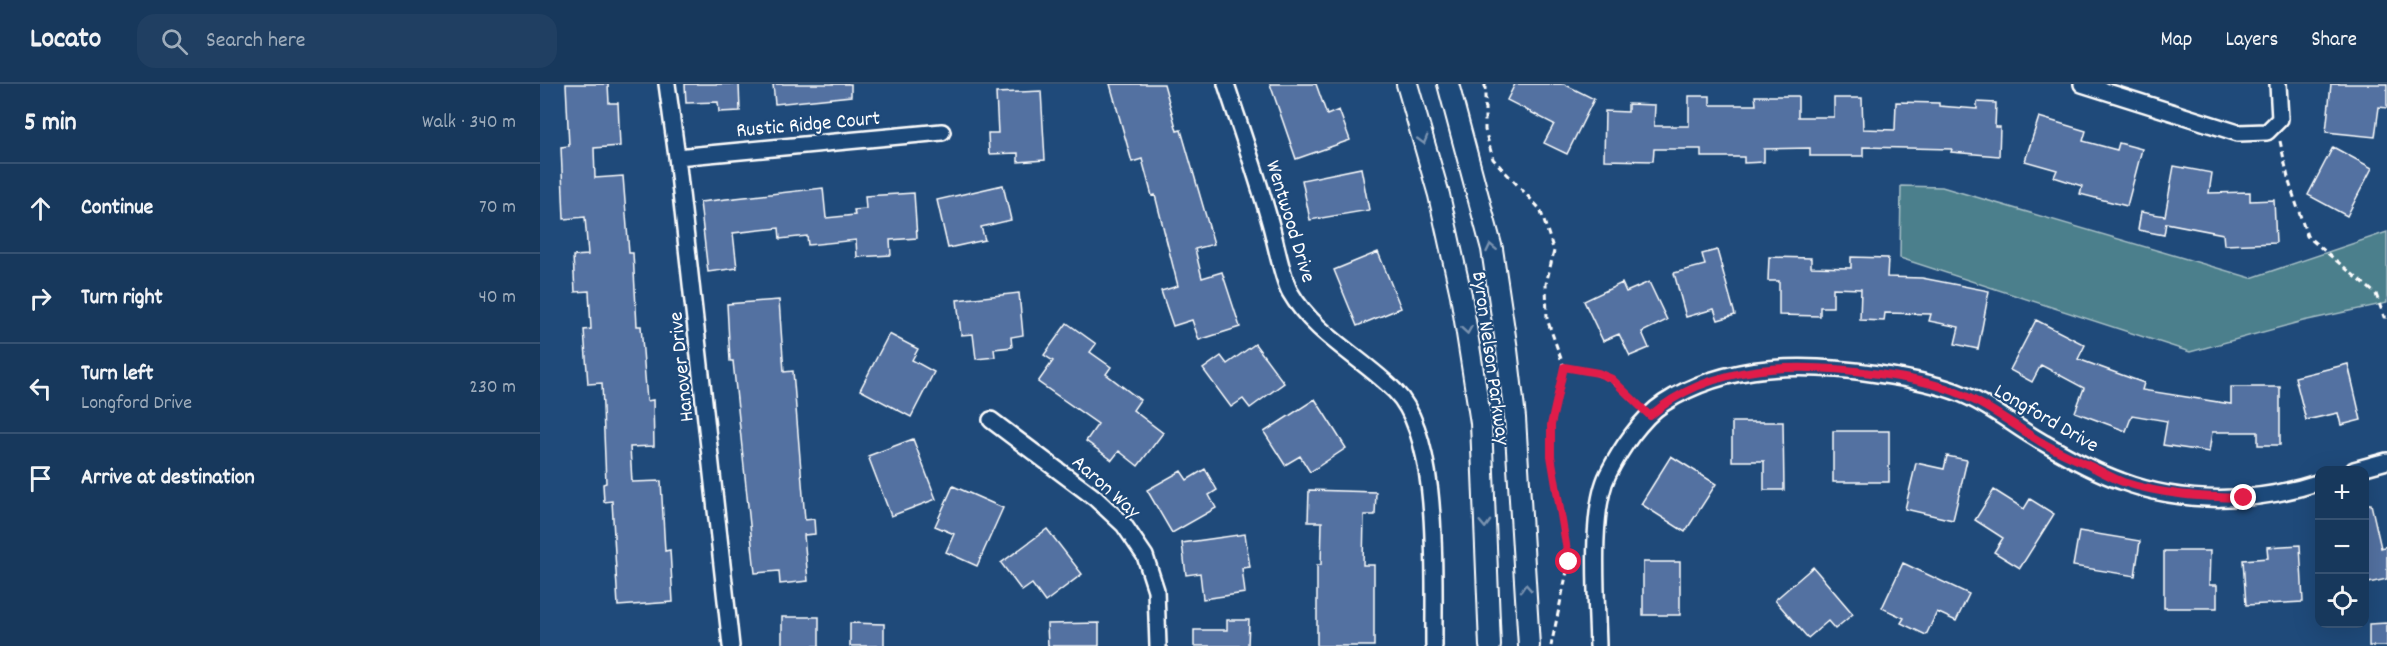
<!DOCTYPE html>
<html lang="en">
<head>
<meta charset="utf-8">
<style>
	body { margin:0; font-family:Dekko,sans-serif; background:#203f62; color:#f1f3f6 }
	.controls { position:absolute; right:18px; bottom:18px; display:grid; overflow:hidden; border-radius:12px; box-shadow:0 6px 24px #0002 }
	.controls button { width:54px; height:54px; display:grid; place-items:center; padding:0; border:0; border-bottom:2px solid #365272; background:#17385c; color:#f1f3f6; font:30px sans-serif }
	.stop { position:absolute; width:18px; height:18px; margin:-14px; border:4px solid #e11d48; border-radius:50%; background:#fff }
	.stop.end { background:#e11d48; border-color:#fff; box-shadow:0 2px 6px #0008 }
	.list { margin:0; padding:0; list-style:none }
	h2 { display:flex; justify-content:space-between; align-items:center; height:78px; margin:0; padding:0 24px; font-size:26px }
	h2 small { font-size:20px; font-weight:400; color:#9eacbb }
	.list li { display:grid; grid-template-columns:39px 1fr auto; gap:18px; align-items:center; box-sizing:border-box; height:90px; padding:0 24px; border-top:2px solid #365272 }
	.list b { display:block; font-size:22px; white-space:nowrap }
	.list p { margin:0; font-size:20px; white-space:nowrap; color:#9eacbb }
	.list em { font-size:20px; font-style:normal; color:#9eacbb }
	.icon { flex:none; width:33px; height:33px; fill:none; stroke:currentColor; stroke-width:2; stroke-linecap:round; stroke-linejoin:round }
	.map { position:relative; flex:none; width:1847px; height:562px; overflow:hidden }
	header { display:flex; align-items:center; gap:36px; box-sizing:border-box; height:84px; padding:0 30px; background:#17385c; border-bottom:2px solid #365272 }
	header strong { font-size:28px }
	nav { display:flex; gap:33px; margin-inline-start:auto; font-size:21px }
	.search { width:420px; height:54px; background:#203f62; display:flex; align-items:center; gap:15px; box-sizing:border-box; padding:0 21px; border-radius:18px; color:#9eacbb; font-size:22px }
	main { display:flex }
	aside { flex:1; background:#17385c }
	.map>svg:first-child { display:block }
	.green { fill:#4c7f8c; stroke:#a6bfc6; stroke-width:1.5 }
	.building { fill:#5271a1; stroke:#fff; stroke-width:1.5 }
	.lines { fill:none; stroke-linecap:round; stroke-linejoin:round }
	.minor-casing { stroke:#fff; stroke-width:20 }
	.tertiary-casing { stroke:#fff; stroke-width:24 }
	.path { stroke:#fff; stroke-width:3; stroke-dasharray:6 4.5; stroke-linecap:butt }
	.minor { stroke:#1f4a7a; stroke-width:15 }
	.tertiary { stroke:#1f4a7a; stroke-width:20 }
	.oneway { stroke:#7992af }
	.route { stroke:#e11d48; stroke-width:8 }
	.labels { text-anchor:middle; stroke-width:4.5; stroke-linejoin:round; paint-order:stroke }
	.street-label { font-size:21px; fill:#fff; stroke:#1f4a7a }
</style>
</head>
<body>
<header>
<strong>Locato</strong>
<div class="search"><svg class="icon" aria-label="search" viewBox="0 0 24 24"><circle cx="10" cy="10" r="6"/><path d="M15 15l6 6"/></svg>Search here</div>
<nav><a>Map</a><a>Layers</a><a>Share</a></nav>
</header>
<main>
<aside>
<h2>5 min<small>Walk · 340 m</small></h2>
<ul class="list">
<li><svg class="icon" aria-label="ahead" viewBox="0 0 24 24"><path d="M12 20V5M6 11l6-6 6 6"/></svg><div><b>Continue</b></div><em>70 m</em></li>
<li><svg class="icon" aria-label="right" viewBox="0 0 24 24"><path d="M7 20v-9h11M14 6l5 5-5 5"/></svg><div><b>Turn right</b></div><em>40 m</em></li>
<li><svg class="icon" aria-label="left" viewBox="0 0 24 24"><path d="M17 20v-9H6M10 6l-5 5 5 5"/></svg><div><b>Turn left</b><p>Longford Drive</p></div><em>230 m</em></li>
<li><svg class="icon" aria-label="arrive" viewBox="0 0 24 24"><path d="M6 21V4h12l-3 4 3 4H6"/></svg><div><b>Arrive at destination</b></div></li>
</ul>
</aside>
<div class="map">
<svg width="1847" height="562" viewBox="0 0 1847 562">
	<rect width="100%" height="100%" fill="#1f4a7a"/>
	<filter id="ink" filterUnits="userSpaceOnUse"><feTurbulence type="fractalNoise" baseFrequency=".0167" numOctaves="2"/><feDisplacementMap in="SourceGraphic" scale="12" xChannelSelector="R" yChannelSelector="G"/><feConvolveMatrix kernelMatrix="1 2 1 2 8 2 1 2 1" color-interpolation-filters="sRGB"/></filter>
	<g filter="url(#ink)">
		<path class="green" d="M 1361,102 L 1402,103 L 1711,194 L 1847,148 L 1847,219 L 1763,237 L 1650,268 L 1360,174 Z"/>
		<path class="building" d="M 26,0 L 68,0 L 69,19 L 78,19 L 80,62 L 54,64 L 55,94 L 83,92 L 89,169 L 93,169 L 97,242 L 101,242 L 107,317 L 113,316 L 114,362 L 90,363 L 92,398 L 121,397 L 125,467 L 130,466 L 133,518 L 78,522 L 72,417 L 64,418 L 63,400 L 66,399 L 62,299 L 48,300 L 44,246 L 51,245 L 49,207 L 35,208 L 33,172 L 48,171 L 45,133 L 24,135 L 21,63 L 29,62 Z
			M 145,0 L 199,0 L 200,27 L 179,28 L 178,18 L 146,19 Z
			M 233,0 L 311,0 L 311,12 L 235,20 Z
			M 570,0 L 624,0 L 637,47 L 641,46 L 674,160 L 655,165 L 662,194 L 682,188 L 700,243 L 659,256 L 652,236 L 633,242 L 621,207 L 638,202 L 615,111 L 612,112 L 602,75 L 592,78 Z
			M 730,0 L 776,0 L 787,31 L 799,26 L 810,56 L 756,75 Z
			M 975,0 L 1024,0 L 1054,15 L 1027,70 L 1004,59 L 1014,40 L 967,16 Z
			M 1791,0 L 1847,0 L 1847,24 L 1839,23 L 1835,53 L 1786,48 Z
			M 501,7 L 505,76 L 478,78 L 478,69 L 449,70 L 448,49 L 458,49 L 456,9 Z
			M 1149,12 L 1170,12 L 1170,21 L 1216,21 L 1215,12 L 1258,12 L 1258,33 L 1294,33 L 1294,14 L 1322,14 L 1323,45 L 1355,46 L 1356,18 L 1399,19 L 1399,22 L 1437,25 L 1437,18 L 1456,19 L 1455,43 L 1460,43 L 1459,72 L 1411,68 L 1412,65 L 1323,63 L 1323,72 L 1270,72 L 1270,64 L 1224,65 L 1224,78 L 1204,79 L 1204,73 L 1161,73 L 1161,65 L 1114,65 L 1113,77 L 1064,76 L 1065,27 L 1088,28 L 1088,20 L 1115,21 L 1114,42 L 1149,42 Z
			M 1499,33 L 1546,47 L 1543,57 L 1577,66 L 1579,59 L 1602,65 L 1587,122 L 1540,110 L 1542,102 L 1514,93 L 1517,86 L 1485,77 Z
			M 1793,63 L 1832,84 L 1807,132 L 1768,111 Z
			M 1634,82 L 1672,89 L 1669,109 L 1710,108 L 1710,117 L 1734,116 L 1736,159 L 1684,161 L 1683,150 L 1626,139 L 1624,151 L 1598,146 L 1601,128 L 1625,132 Z
			M 821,84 L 829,126 L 770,136 L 762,96 Z
			M 463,101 L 471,136 L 441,143 L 445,156 L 408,164 L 397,116 Z
			M 283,104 L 286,134 L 315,131 L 314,126 L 326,125 L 325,112 L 374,109 L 377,154 L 350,156 L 351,171 L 317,173 L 316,156 L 268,161 L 267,152 L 240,155 L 239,144 L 193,149 L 197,184 L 168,188 L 160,118 Z
			M 1177,166 L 1195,231 L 1178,236 L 1174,225 L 1146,233 L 1134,189 L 1165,181 L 1162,170 Z
			M 838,168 L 861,224 L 817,242 L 794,186 Z
			M 1229,173 L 1271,174 L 1271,183 L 1311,184 L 1311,173 L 1348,174 L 1347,193 L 1382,194 L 1449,207 L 1438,265 L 1415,260 L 1419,243 L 1389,237 L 1391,230 L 1345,229 L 1344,237 L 1320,236 L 1321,205 L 1293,204 L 1293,223 L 1280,223 L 1280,232 L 1239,231 L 1239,197 L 1228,197 Z
			M 1109,198 L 1127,236 L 1102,248 L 1109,264 L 1090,272 L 1079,250 L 1063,257 L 1044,217 L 1082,199 L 1086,208 Z
			M 479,209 L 483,251 L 471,253 L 472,263 L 454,265 L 455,273 L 436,275 L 433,250 L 421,251 L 417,216 Z
			M 239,216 L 244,288 L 253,287 L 265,436 L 274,435 L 275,450 L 264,451 L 268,497 L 240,500 L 239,487 L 215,489 L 193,277 L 190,277 L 187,220 Z
			M 1496,236 L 1545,261 L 1538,275 L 1604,299 L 1602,306 L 1691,320 L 1691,303 L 1740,303 L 1740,361 L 1718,361 L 1718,348 L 1672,348 L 1669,368 L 1623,361 L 1627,337 L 1592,331 L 1586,347 L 1535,328 L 1544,304 L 1501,281 L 1492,298 L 1470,286 Z
			M 527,239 L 556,260 L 550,268 L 571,283 L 566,290 L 600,316 L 593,326 L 623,349 L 598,382 L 579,367 L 572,376 L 546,357 L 558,340 L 498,298 L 513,277 L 504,271 Z
			M 349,250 L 378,265 L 372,276 L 394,288 L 371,333 L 320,306 Z
			M 715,260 L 744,299 L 710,324 L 703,315 L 691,323 L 663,285 L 681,272 L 687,280 Z
			M 1808,280 L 1821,336 L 1801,341 L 1798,329 L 1766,336 L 1755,293 Z
			M 775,315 L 806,364 L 770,388 L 760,372 L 745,381 L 724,348 Z
			M 1192,338 L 1243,338 L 1244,406 L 1224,406 L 1224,377 L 1192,377 Z
			M 1293,347 L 1349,347 L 1349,398 L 1293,398 Z
			M 373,355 L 396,415 L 351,432 L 328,372 Z
			M 1131,372 L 1176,400 L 1145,448 L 1101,420 Z
			M 1407,372 L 1427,376 L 1413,436 L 1365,425 L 1376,379 L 1404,385 Z
			M 665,385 L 677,406 L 669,411 L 676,424 L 632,449 L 607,406 L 641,387 L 647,396 Z
			M 413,402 L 463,424 L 437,482 L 406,468 L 414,450 L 395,442 Z
			M 769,406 L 836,408 L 835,431 L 824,431 L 823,481 L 834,481 L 834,562 L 777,562 L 777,481 L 781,481 L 782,438 L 768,438 Z
			M 1454,406 L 1484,425 L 1490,415 L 1514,430 L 1480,484 L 1454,468 L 1463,454 L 1435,436 Z
			M 1824,420 L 1831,420 L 1841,464 L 1847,462 L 1847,495 L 1824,500 Z
			M 507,445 L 542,490 L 505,518 L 492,500 L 482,507 L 461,479 Z
			M 1539,447 L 1600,457 L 1595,492 L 1533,482 Z
			M 705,450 L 710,483 L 702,484 L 705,509 L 663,515 L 660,489 L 646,491 L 642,459 Z
			M 1760,461 L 1763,518 L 1706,521 L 1703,476 L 1728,474 L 1727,463 Z
			M 1624,467 L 1670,467 L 1669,501 L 1677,501 L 1677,524 L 1624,524 Z
			M 1103,478 L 1140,478 L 1140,531 L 1103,531 Z
			M 1363,479 L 1429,510 L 1416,537 L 1397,528 L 1386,551 L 1361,539 L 1364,534 L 1342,524 Z
			M 1273,483 L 1313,530 L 1295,545 L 1288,537 L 1268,554 L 1235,516 Z
			M 242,533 L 279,533 L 279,562 L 242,562 Z
			M 687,536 L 709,536 L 708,562 L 654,562 L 654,546 L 687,546 Z
			M 310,539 L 344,540 L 344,562 L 310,562 Z
			M 559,539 L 559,562 L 508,562 L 507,540 Z
			M 1847,539 L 1847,562 L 1829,562 L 1829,540 Z"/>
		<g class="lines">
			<defs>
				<path id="minor" d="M 127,0 L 137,73 L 191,562
					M 686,0 C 701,46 717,91 730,138 C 735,155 742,194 750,208 C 774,250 821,273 855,307 C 902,354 893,497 894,562
					M 1542,0 L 1698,49 L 1727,48 L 1740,35 L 1738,0
					M 137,73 L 402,48
					M 451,336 L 555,414 L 584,441 L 605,472 L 616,506 L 618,562
					M 1814,386 L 1847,377
					M 1058,562 C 1057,519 1049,427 1068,390 C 1080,366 1101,334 1124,319 C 1187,278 1266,279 1338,290 C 1366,294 1395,299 1422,310 C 1452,322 1476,344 1504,359 C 1528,373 1555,388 1581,397 C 1644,421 1717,419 1780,398"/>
				<path id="tertiary" d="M 867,0 L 899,111 L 921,211 L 941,339 L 950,562
					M 908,0 L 952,165 L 967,266 L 975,334 L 989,562"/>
			</defs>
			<use href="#minor" class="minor-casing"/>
			<use href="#tertiary" class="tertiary-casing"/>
			<path class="path" d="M 945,0 L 945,46 L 953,75 L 1000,125 L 1014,167 L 1006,200 L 1007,235 L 1024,283 L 1011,341 L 1011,372 L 1029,478 L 1011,562
				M 1740,57 L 1749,98 L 1767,152 L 1836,210 L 1844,233 L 1847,233
				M 1024,283 C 1065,290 1067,290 1097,320"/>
			<use href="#minor" class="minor"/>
			<use href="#tertiary" class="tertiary"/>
		</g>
		<defs><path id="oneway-chevron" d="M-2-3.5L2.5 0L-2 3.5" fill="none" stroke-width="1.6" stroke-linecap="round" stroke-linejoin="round" transform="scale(1.5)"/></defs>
		<g class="oneway">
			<use href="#oneway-chevron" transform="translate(883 56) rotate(74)"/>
			<use href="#oneway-chevron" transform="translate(951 164) rotate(-102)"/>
			<use href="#oneway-chevron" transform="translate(927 246) rotate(81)"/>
			<use href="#oneway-chevron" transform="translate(945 440) rotate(88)"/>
			<use href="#oneway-chevron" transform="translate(986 504) rotate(-94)"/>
		</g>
	</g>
	<g class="lines" filter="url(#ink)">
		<path class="route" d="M 1029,478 L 1011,372 L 1011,341 L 1024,283 L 1058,289 L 1072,295 L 1110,332 C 1172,277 1262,279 1339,290 C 1367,294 1397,299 1423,311 C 1451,323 1475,342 1501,358 C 1516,367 1534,374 1550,382 C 1561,387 1572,394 1583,398 C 1623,411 1662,413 1704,414"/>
	</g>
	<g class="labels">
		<g class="street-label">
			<text transform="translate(268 39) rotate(-5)" y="7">Rustic Ridge Court</text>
			<text transform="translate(752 137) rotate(73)" y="7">Wentwood Drive</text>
			<text transform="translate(952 274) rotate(82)" y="7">Byron Nelson Parkway</text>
			<text transform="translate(140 283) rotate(-96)" y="7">Hanover Drive</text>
			<text transform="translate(1507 333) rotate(30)" y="7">Longford Drive</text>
			<text transform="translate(567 402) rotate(42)" y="7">Aaron Way</text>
		</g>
	</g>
</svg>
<div class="controls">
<button>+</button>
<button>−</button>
<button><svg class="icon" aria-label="locate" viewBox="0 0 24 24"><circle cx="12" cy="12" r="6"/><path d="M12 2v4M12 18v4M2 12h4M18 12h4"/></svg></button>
</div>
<div class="stop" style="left:1029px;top:478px"></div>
<div class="stop end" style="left:1704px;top:414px"></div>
</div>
</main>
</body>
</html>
